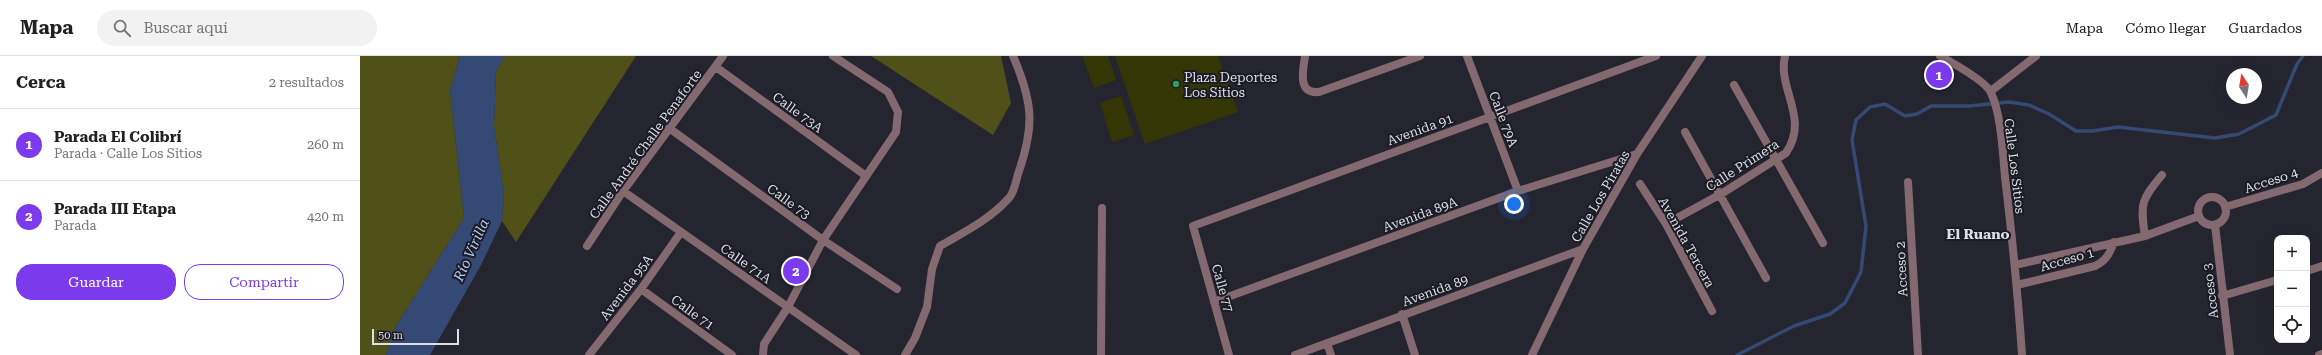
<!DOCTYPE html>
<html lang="es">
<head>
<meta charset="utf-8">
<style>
	body { margin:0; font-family:"Roboto Serif",serif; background:#f2f2f2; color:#202124 }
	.controls { position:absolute; right:12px; bottom:12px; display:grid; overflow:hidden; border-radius:8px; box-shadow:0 4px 16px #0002 }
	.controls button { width:36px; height:36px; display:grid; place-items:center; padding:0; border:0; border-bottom:1px solid #e0e0e0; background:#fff; color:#202124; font:20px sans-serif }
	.compass { position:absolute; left:1866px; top:12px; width:36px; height:36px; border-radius:50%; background:#fff; box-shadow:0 4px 16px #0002; rotate:348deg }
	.scale { position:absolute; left:12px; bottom:10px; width:87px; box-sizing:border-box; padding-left:4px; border:2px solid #dedee5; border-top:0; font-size:11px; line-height:14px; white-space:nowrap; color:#dedee5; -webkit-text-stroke:3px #1b1b25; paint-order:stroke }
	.you { position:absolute; left:1154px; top:148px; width:14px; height:14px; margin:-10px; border:3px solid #fff; border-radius:50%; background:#1a73e8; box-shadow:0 0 0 6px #1a73e833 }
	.badge { display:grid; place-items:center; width:26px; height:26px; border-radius:50%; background:#7c3aed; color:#fff; font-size:13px; font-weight:700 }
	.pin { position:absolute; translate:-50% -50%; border:2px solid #fff; box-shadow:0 1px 4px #0006 }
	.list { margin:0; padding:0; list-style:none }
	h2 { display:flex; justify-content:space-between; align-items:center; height:52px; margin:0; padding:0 16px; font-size:17px }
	h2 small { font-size:13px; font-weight:400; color:#757577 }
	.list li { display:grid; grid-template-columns:26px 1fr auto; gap:12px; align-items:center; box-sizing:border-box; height:72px; padding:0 16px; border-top:1px solid #e0e0e0 }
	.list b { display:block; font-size:15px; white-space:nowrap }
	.list p { margin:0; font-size:13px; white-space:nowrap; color:#757577 }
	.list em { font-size:13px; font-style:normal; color:#757577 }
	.actions { display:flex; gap:8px; padding:12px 16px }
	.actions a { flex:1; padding:9px 0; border:1px solid #7c3aed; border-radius:16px; text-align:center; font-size:14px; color:#7c3aed }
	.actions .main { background:#7c3aed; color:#fff }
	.icon { flex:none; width:22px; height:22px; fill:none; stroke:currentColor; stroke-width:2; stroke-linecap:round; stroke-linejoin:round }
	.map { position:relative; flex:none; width:1962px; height:299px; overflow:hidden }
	header { display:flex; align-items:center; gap:24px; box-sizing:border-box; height:56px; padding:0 20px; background:#fff; border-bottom:1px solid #e0e0e0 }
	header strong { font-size:19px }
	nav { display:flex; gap:22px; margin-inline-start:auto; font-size:14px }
	.search { width:280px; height:36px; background:#f2f2f2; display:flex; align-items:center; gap:10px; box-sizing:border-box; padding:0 14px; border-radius:22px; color:#757577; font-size:15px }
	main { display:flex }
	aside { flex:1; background:#fff }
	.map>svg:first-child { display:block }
	.green { fill:#353605 }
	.forest { fill:#4f5118 }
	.water { fill:#354975 }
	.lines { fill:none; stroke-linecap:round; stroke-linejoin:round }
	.stream { stroke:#354975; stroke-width:3.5 }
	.minor { stroke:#846a70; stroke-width:8 }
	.leisure-dot { fill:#2e9e5b; stroke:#1b1b25; stroke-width:1.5 }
	.labels { text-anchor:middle; stroke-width:4; stroke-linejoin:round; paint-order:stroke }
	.poi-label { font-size:13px; fill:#dedee5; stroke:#1b1b25; text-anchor:start }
	.street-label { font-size:13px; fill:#dedee5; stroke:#1b1b25 }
	.neighbourhood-label { font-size:14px; font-weight:bold; fill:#dedee5; stroke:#1b1b25 }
	.water-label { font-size:14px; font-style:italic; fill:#b5caf5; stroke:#1b1b25 }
</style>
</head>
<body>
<header>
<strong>Mapa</strong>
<div class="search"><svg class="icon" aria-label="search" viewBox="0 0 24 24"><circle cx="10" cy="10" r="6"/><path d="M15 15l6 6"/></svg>Buscar aquí</div>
<nav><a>Mapa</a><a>Cómo llegar</a><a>Guardados</a></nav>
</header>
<main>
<aside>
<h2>Cerca<small>2 resultados</small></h2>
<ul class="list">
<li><span class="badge">1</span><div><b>Parada El Colibrí</b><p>Parada · Calle Los Sitios</p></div><em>260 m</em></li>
<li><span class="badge">2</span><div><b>Parada III Etapa</b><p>Parada</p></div><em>420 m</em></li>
</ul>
<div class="actions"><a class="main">Guardar</a><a>Compartir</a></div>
</aside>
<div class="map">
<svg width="1962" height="299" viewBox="0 0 1962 299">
	<rect width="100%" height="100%" fill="#24252f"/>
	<path class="green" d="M 722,0 L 748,0 L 756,24 L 734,32 Z
		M 755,0 L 858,0 L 878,56 L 785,88 Z
		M 761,40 L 774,79 L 752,86 L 740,47 Z"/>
	<path class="forest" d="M 0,0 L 100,0 L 90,34 L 104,162 L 36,270 L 26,299 L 0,299 Z
		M 145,0 L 276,0 L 156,186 L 142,165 L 144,138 L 134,70 L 136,15 Z
		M 511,0 L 641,0 L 651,47 L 633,79 Z"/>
	<path class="water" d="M 100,0 L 145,0 L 136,15 L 134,70 L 144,138 L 142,165 L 121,209 L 70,299 L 26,299 L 36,270 L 104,162 L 90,34 Z"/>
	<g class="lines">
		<path class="stream" d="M 1377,299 L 1434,270 L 1470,258 L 1485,247 L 1501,216 L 1506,170 L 1492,84 L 1496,64 L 1510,51 L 1525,48 L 1545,60 L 1557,58 L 1571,50 L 1609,50 L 1649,46 L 1669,49 L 1689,58 L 1716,75 L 1732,75 L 1758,71 L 1855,82 L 1879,78 L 1916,59 L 1937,8 L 1943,0"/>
		<path class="minor" d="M 945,0 C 943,15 937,38 959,36 L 1060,0
			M 1107,0 L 1158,135
			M 1580,0 C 1591,6 1627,26 1631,37 C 1641,57 1643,98 1645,121 C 1652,180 1658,239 1662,299
			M 356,11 L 506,120
			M 1374,29 L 1463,187
			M 1631,35 L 1676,0
			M 309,72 L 463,184 L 537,233
			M 1325,76 L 1406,222
			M 1548,126 L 1558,299
			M 1280,128 L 1306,168 L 1352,255
			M 263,135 L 496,299
			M1838 155a14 14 0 1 1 28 0a14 14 0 1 1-28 0Z
			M 1865,151 L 1943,128 L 1962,117
			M 1306,168 L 1361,138 L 1426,97 C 1450,62 1417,33 1425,0
			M 1855,169 L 1870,299
			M 1785,180 C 1780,148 1781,144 1802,119
			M 227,190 L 263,135 L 363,0
			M 1655,209 L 1785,180 L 1839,160
			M 1947,215 L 1962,210
			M 1657,229 L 1735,210 C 1746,205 1750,197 1754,186
			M 281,233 L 372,299
			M 1862,240 L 1917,224
			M 854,246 L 1158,135 L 1277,98
			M 1042,258 L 1055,299
			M 967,287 L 971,299
			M 229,299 L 281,233 L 321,176
			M 403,299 L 404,288 L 428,251 L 463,184 L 536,76 L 538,56 L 528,36 L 473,0
			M 545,299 L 555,282 L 567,251 L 572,213 L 580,190 C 604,176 629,164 648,143 C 654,138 656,125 658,118 C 675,70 673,46 653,0
			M 741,299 L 742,152
			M 869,299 L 833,170 L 1296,0
			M 935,299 L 1223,193
			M 1172,299 L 1223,193 L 1277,98 L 1342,0
			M 1959,299 L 1962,298"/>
	</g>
	<circle class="leisure-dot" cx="816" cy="28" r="4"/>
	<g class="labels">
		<g class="poi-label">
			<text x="824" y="26">Plaza Deportes<tspan x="824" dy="15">Los Sitios</tspan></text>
		</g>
		<g class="street-label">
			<text transform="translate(438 56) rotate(36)" y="5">Calle 73A</text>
			<text transform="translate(1144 63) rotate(69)" y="5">Calle 79A</text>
			<text transform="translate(1060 73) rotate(-20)" y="5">Avenida 91</text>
			<text transform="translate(285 88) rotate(-54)" y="5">Calle André Challe Penaforte</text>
			<text transform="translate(1382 109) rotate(-33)" y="5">Calle Primera</text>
			<text transform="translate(1655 110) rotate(83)" y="5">Calle Los Sitios</text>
			<text transform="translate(1911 124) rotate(-18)" y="5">Acceso 4</text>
			<text transform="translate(1240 140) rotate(-60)" y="5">Calle Los Piratas</text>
			<text transform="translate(429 145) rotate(36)" y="5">Calle 73</text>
			<text transform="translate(1060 158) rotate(-20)" y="5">Avenida 89A</text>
			<text transform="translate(1327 186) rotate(61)" y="5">Avenida Tercera</text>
			<text transform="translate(1707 203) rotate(-16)" y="5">Acceso 1</text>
			<text transform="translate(386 207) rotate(35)" y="5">Calle 71A</text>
			<text transform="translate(1541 213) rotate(-93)" y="5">Acceso 2</text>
			<text transform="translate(266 231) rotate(-53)" y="5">Avenida 95A</text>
			<text transform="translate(863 232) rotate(74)" y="5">Calle 77</text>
			<text transform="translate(1075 234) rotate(-20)" y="5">Avenida 89</text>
			<text transform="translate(1850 235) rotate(-97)" y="5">Acceso 3</text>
			<text transform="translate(333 256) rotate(36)" y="5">Calle 71</text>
		</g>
		<g class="neighbourhood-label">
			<text x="1618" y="183">El Ruano</text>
		</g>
		<g class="water-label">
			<text transform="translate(111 194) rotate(-66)" y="5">Río Virilla</text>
		</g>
	</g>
</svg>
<div class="controls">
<button>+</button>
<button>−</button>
<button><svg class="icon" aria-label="locate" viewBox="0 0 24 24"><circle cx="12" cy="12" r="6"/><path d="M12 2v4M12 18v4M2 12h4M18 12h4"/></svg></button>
</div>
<svg class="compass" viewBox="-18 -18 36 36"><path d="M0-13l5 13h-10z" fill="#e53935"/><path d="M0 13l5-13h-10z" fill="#757577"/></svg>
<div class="scale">50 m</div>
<div class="you"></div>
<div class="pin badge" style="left:1579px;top:19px">1</div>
<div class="pin badge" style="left:436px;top:215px">2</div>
</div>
</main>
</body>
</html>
